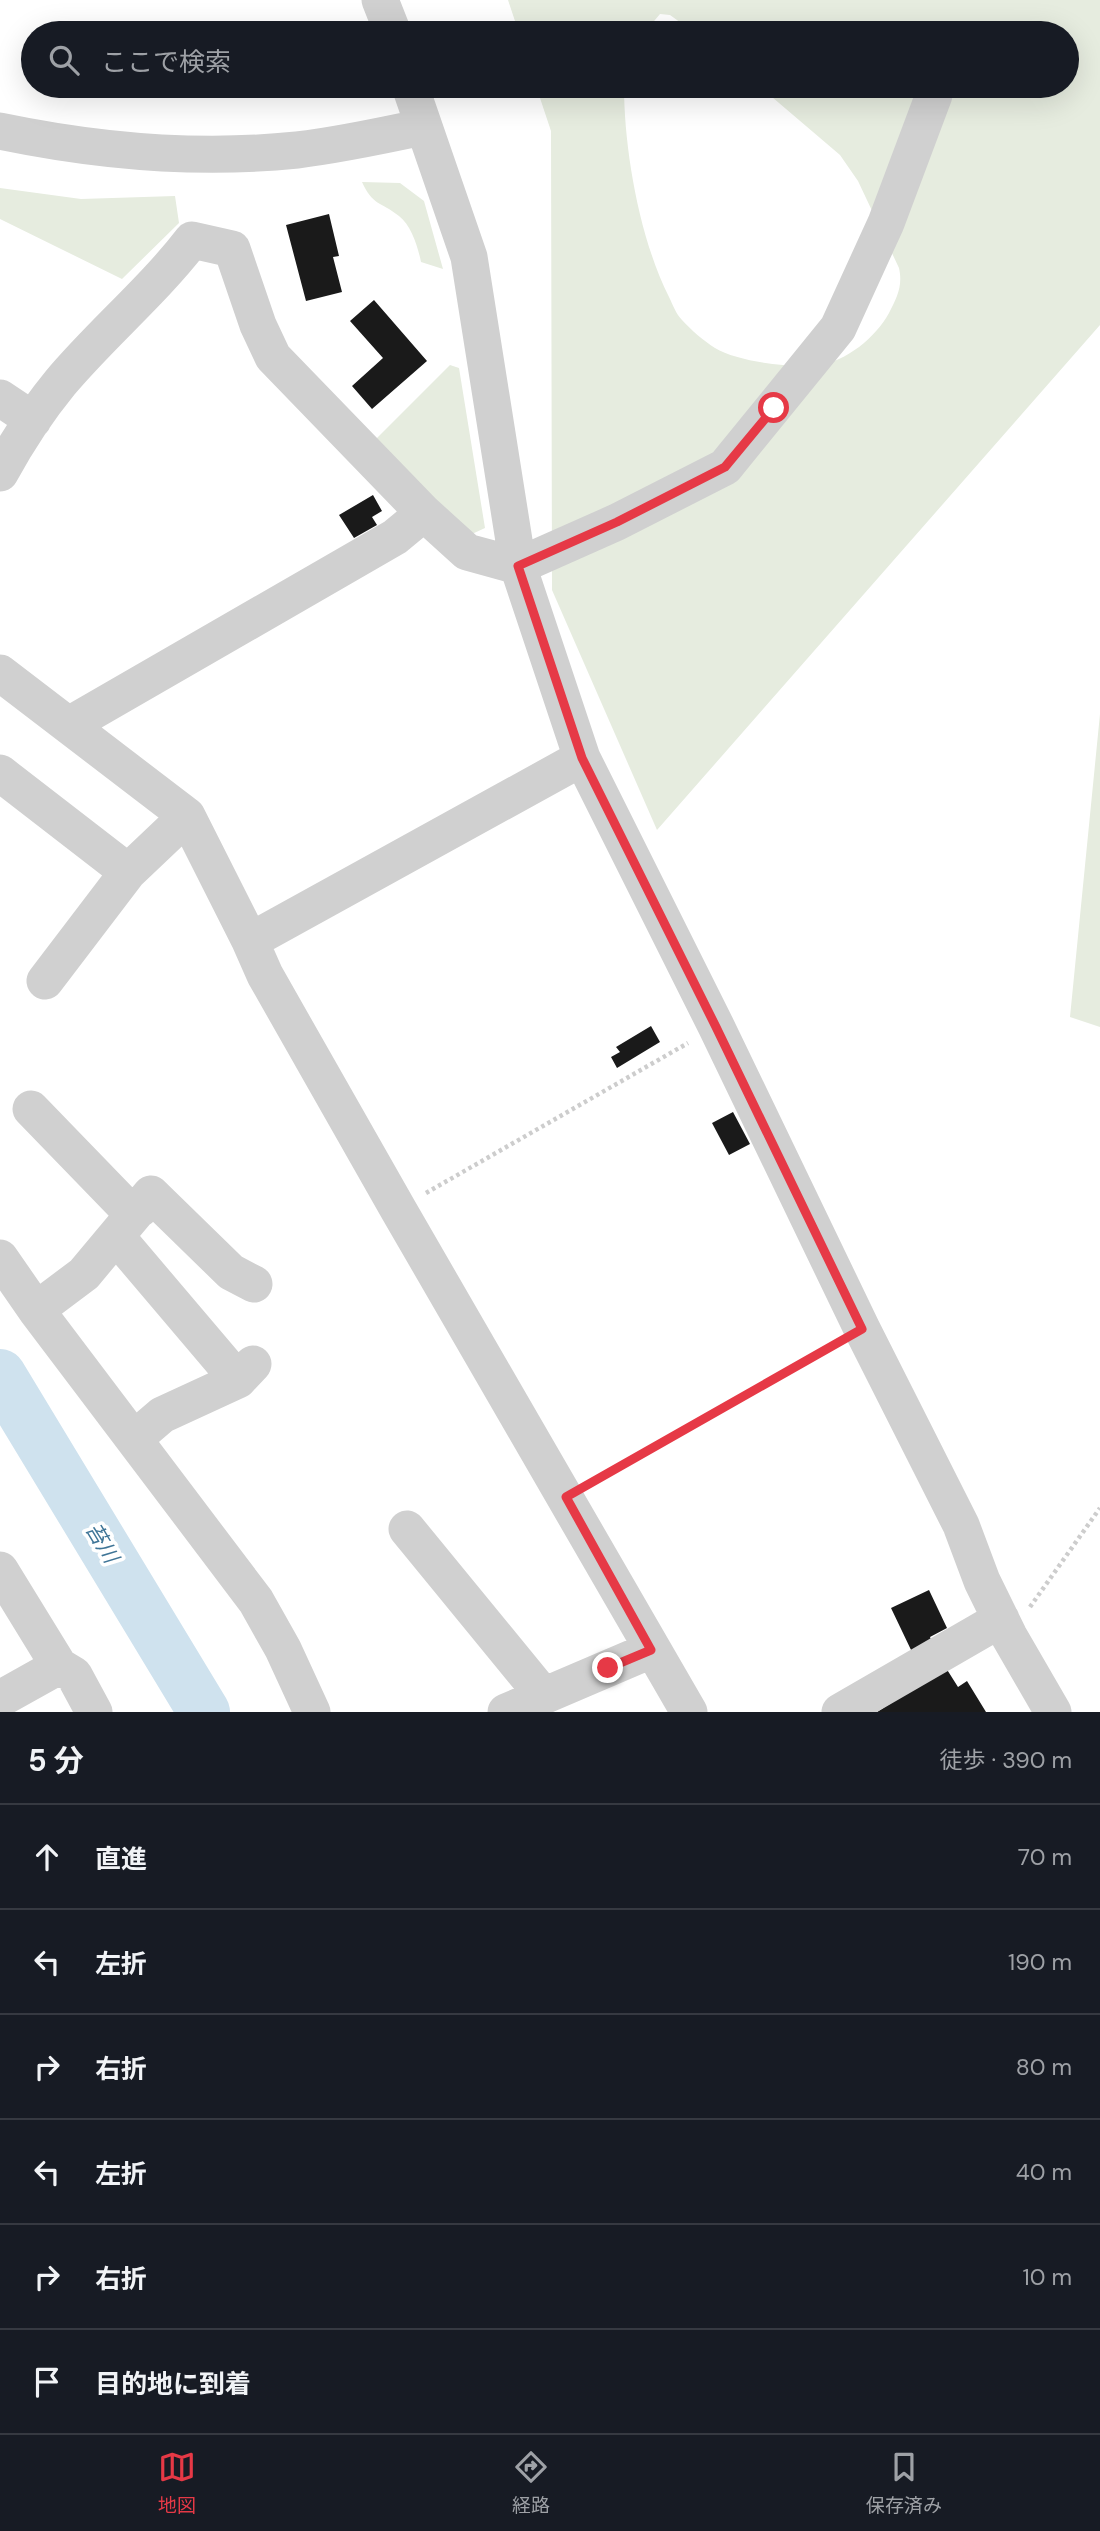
<!DOCTYPE html>
<html lang="ja">
<head>
<meta charset="utf-8">
<style>
	body { margin:0; font-family:"DM Sans","Noto Sans JP",sans-serif; background:#20242c; color:#f1f3f6 }
	.stop { position:absolute; width:21px; height:21px; margin:-16px; border:5px solid #e63946; border-radius:50%; background:#fff }
	.stop.end { background:#e63946; border-color:#fff; box-shadow:0 2px 7px #0008 }
	.list { margin:0; padding:0; list-style:none }
	h2 { display:flex; justify-content:space-between; align-items:center; height:91px; margin:0; padding:0 28px; font-size:30px }
	h2 small { font-size:23px; font-weight:400; color:#9ea1a6 }
	.list li { display:grid; grid-template-columns:46px 1fr auto; gap:21px; align-items:center; box-sizing:border-box; height:105px; padding:0 28px; border-top:2px solid #363941 }
	.list b { display:block; font-size:26px; white-space:nowrap }
	.list em { font-size:23px; font-style:normal; color:#9ea1a6 }
	.icon { flex:none; width:38px; height:38px; fill:none; stroke:currentColor; stroke-width:2; stroke-linecap:round; stroke-linejoin:round }
	.map { position:relative; flex:none; width:1100px; height:1712px; overflow:hidden }
	.search { position:absolute; background:#171b24; box-shadow:0 7px 28px #0002; left:21px; right:21px; top:21px; height:77px; display:flex; align-items:center; gap:18px; box-sizing:border-box; padding:0 24px; border-radius:38px; color:#9ea1a6; font-size:26px }
	.sheet { height:721px; background:#171b24 }
	nav { display:flex; justify-content:space-around; align-items:center; box-sizing:border-box; height:98px; border-top:2px solid #363941; background:#171b24; font-size:19px; color:#9ea1a6 }
	nav a { display:grid; justify-items:center; gap:4px }
	nav .on { color:#e63946 }
	.map>svg:first-child { display:block }
	.green { fill:#e6ecdf }
	.lines { fill:none; stroke-linecap:round; stroke-linejoin:round }
	.river { stroke:#cfe2ee; stroke-width:52 }
	.building { fill:#1a1a1a }
	.path { stroke:#cdcdcd; stroke-width:4.5; stroke-dasharray:3.5 3.5; stroke-linecap:butt }
	.minor { stroke:#d0d0d0; stroke-width:37 }
	.route { stroke:#e63946; stroke-width:9 }
	.labels { text-anchor:middle; stroke-width:7; stroke-linejoin:round; paint-order:stroke }
	.water-label { font-size:21px; font-style:italic; fill:#3f7597; stroke:#fff }
</style>
</head>
<body>
<div class="map">
<svg width="1100" height="1712" viewBox="0 0 1100 1712">
	<rect width="100%" height="100%" fill="#fff"/>
	<path class="green" d="M 508,0 L 1100,0 L 1100,325 L 657,830 L 552,590 L 551,131 L 536,86 L 624,86 C 624,150 640,240 669,297 C 673,305 676,314 682,320 C 691,330 704,341 715,348 C 738,362 791,368 818,365 C 846,362 876,337 889,313 C 897,297 903,286 899,268 L 858,181 L 840,155 L 759,86 L 1067,86 L 1067,33 L 695,33 L 670,15 L 660,14 L 644,33 L 519,33 Z
		M 362,182 L 400,183 L 424,201 L 443,269 L 421,262 C 418,247 411,225 399,216 C 380,201 373,206 362,182 Z
		M 0,188 L 81,199 L 175,196 L 179,223 L 122,279 L 0,219 Z
		M 450,365 L 459,368 L 485,528 L 472,534 L 374,441 Z
		M 1100,714 L 1100,1027 L 1070,1017 Z"/>
	<g class="lines">
		<path class="river" d="M 0,1375 L 204,1712"/>
	</g>
	<path class="building" d="M 329,214 L 339,256 L 333,257 L 342,292 L 306,301 L 286,225 Z
		M 374,300 L 427,361 L 372,409 L 352,386 L 383,358 L 350,321 Z
		M 373,495 L 382,511 L 372,517 L 377,525 L 354,538 L 339,515 Z
		M 651,1026 L 660,1042 L 617,1068 L 611,1057 L 620,1052 L 616,1047 Z
		M 733,1112 L 750,1144 L 729,1155 L 712,1123 Z
		M 929,1590 L 947,1628 L 930,1637 L 932,1642 L 912,1652 L 891,1608 Z
		M 946,1668 L 958,1687 L 967,1681 L 986,1712 L 877,1712 Z"/>
	<g class="lines">
		<path class="path" d="M 426,1193 L 688,1043
			M 592,1482 L 834,1345
			M 1030,1607 L 1100,1508"/>
		<path class="minor" d="M 380,0 L 393,33
			M 410,86 L 469,257 L 518,566 L 582,758 L 716,1026 L 862,1329 L 961,1525 L 982,1581 L 1009,1636 L 1053,1712
			M 0,131 C 96,151 199,160 297,150 C 339,145 381,136 423,127
			M 0,398 L 33,420
			M 0,473 C 17,442 37,411 60,383 C 101,334 152,292 192,240 L 232,249 L 258,325 L 273,357 L 424,513 L 467,552 L 518,566 L 617,522 L 725,467 L 838,328 L 886,223 L 934,95
			M 0,673 L 187,816 L 250,941 L 265,975 L 398,1209 L 689,1712
			M 69,725 L 395,537 L 424,513
			M 0,773 L 128,872
			M 250,941 L 582,758
			M 45,981 L 128,872 L 187,816
			M 31,1109 L 122,1203 L 140,1209
			M 115,1239 L 126,1248 L 238,1380
			M 0,1258 L 36,1310 L 256,1601 L 283,1649 L 312,1712
			M 36,1310 L 84,1274 L 151,1194 L 231,1272 L 254,1284
			M 134,1439 L 162,1415 L 238,1380 L 253,1364
			M 407,1529 L 543,1695
			M 0,1570 L 59,1666 L 0,1699
			M 59,1666 L 74,1675 L 94,1712
			M 506,1712 L 651,1650
			M 840,1712 L 1001,1619"/>
	</g>
	<g class="lines">
		<path class="route" d="M 608,1668 L 651,1650 L 566,1497 L 862,1329 L 716,1027 L 582,758 L 518,566 L 617,522 L 725,467 L 774,408"/>
	</g>
	<g class="labels">
		<g class="water-label">
			<text transform="translate(102 1543) rotate(59)" y="7">苔川</text>
		</g>
	</g>
</svg>
<div class="stop" style="left:774px;top:408px"></div>
<div class="stop end" style="left:608px;top:1668px"></div>
<div class="search"><svg class="icon" aria-label="search" viewBox="0 0 24 24"><circle cx="10" cy="10" r="6"/><path d="M15 15l6 6"/></svg>ここで検索</div>
</div>
<section class="sheet">
<h2>5 分<small>徒歩 · 390 m</small></h2>
<ul class="list">
<li><svg class="icon" aria-label="ahead" viewBox="0 0 24 24"><path d="M12 20V5M6 11l6-6 6 6"/></svg><div><b>直進</b></div><em>70 m</em></li>
<li><svg class="icon" aria-label="left" viewBox="0 0 24 24"><path d="M17 20v-9H6M10 6l-5 5 5 5"/></svg><div><b>左折</b></div><em>190 m</em></li>
<li><svg class="icon" aria-label="right" viewBox="0 0 24 24"><path d="M7 20v-9h11M14 6l5 5-5 5"/></svg><div><b>右折</b></div><em>80 m</em></li>
<li><svg class="icon" aria-label="left" viewBox="0 0 24 24"><path d="M17 20v-9H6M10 6l-5 5 5 5"/></svg><div><b>左折</b></div><em>40 m</em></li>
<li><svg class="icon" aria-label="right" viewBox="0 0 24 24"><path d="M7 20v-9h11M14 6l5 5-5 5"/></svg><div><b>右折</b></div><em>10 m</em></li>
<li><svg class="icon" aria-label="arrive" viewBox="0 0 24 24"><path d="M6 21V4h12l-3 4 3 4H6"/></svg><div><b>目的地に到着</b></div></li>
</ul>
</section>
<nav>
<a class="on"><svg class="icon" aria-label="map" viewBox="0 0 24 24"><path d="M3 6l6-2 6 2 6-2v14l-6 2-6-2-6 2zM9 4v14M15 6v14"/></svg>地図</a>
<a><svg class="icon" aria-label="directions" viewBox="0 0 24 24"><path d="M12 3l9 9-9 9-9-9zM9 14v-3h6M13 9l2 2-2 2"/></svg>経路</a>
<a><svg class="icon" aria-label="saved" viewBox="0 0 24 24"><path d="M7 4h10v16l-5-4-5 4z"/></svg>保存済み</a>
</nav>
</body>
</html>
